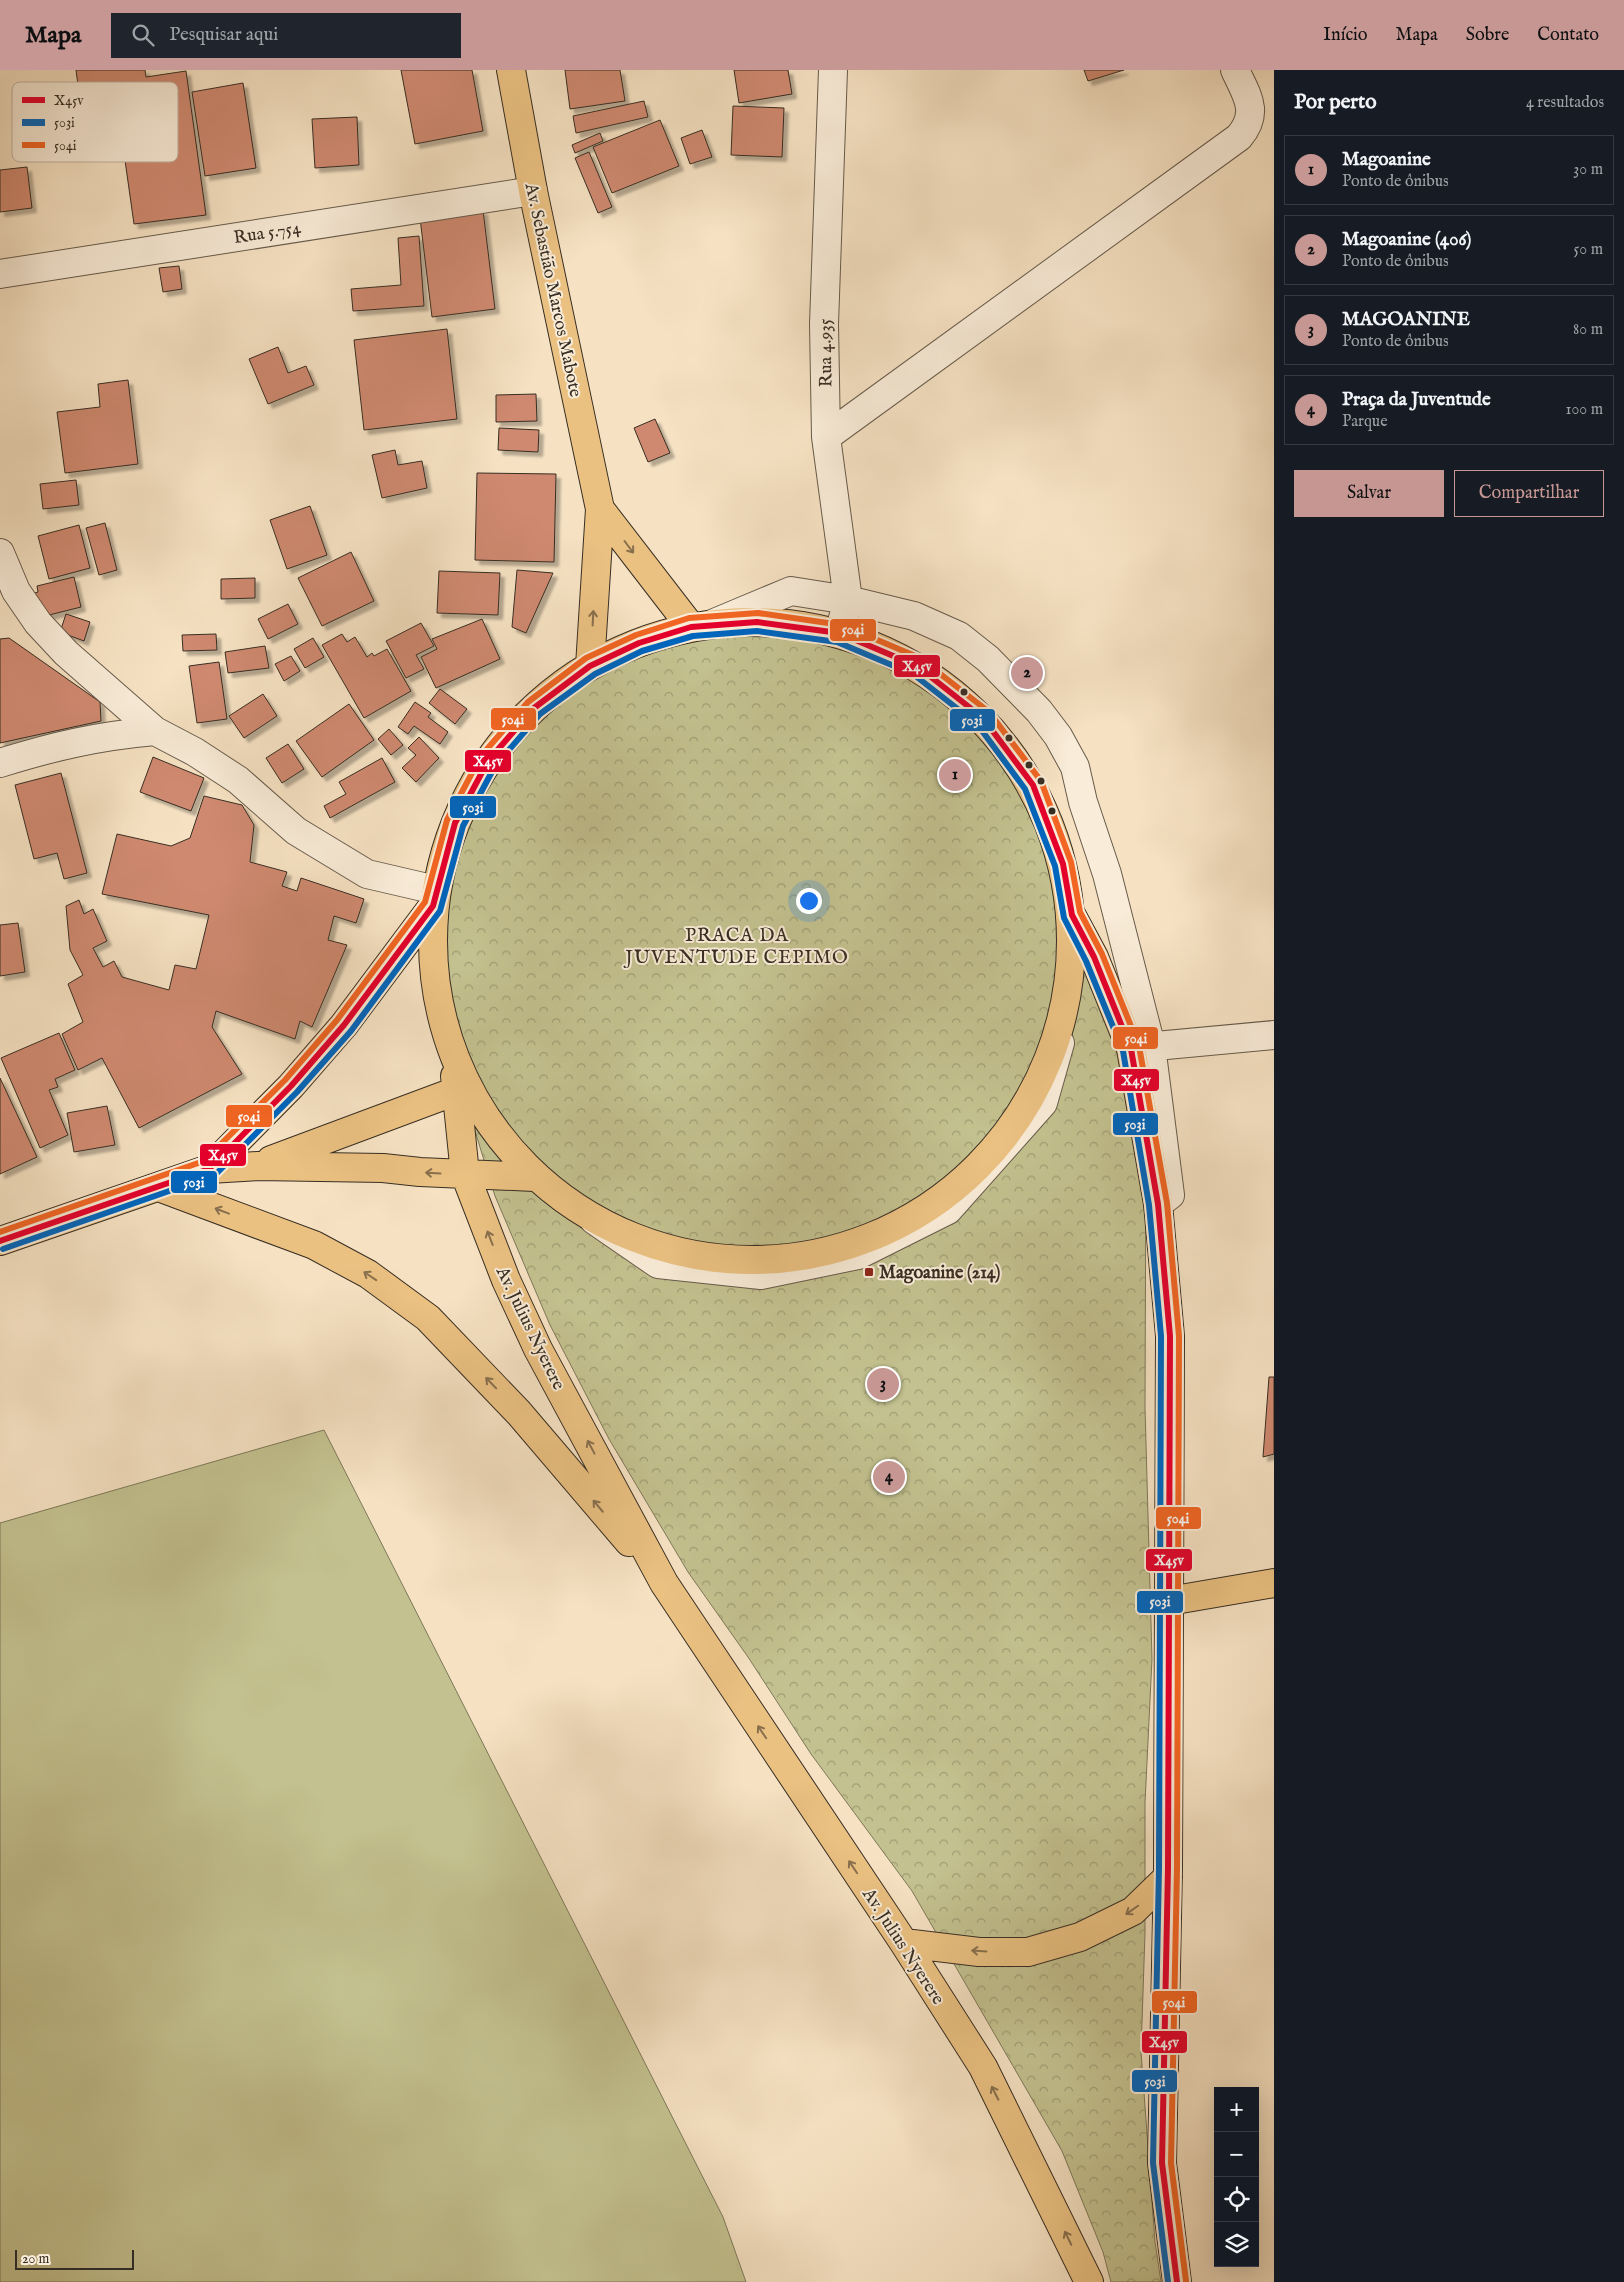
<!DOCTYPE html>
<html lang="pt">
<head>
<meta charset="utf-8">
<style>
	body { margin:0; font-family:"IM FELL English",serif; background:#20242c; color:#f1f3f6 }
	.controls { position:absolute; right:15px; bottom:15px; display:grid; overflow:hidden; border-radius:0px; box-shadow:0 5px 20px #0002 }
	.controls button { width:45px; height:45px; display:grid; place-items:center; padding:0; border:0; border-bottom:1px solid #363941; background:#171b24; color:#f1f3f6; font:25px sans-serif }
	.scale { position:absolute; left:15px; bottom:12px; width:119px; box-sizing:border-box; padding-left:5px; border:2px solid #372e23; border-top:0; font-size:14px; line-height:18px; white-space:nowrap; color:#372e23; -webkit-text-stroke:4px #f9ecd8; paint-order:stroke }
	.you { position:absolute; left:808px; top:830px; width:18px; height:18px; margin:-12px; border:4px solid #fff; border-radius:50%; background:#1a73e8; box-shadow:0 0 0 8px #1a73e833 }
	.badge { display:grid; place-items:center; width:32px; height:32px; border-radius:50%; background:#c59692; color:#111; font-size:16px; font-weight:700 }
	.pin { position:absolute; translate:-50% -50%; border:2px solid #fff; box-shadow:0 1px 5px #0006 }
	.list { margin:0; padding:0; list-style:none }
	h2 { display:flex; justify-content:space-between; align-items:center; height:65px; margin:0; padding:0 20px; font-size:21px }
	h2 small { font-size:16px; font-weight:400; color:#9ea1a6 }
	.list li { display:grid; grid-template-columns:32px 1fr auto; gap:15px; align-items:center; box-sizing:border-box; height:70px; margin:0 10px 10px; padding:0 10px; border:1px solid #363941; border-radius:0px }
	.list b { display:block; font-size:19px; white-space:nowrap }
	.list p { margin:0; font-size:16px; white-space:nowrap; color:#9ea1a6 }
	.list em { font-size:16px; font-style:normal; color:#9ea1a6 }
	.actions { display:flex; gap:10px; padding:15px 20px }
	.actions a { flex:1; padding:11px 0; border:1px solid #c59692; border-radius:0px; text-align:center; font-size:18px; color:#c59692 }
	.actions .main { background:#c59692; color:#111 }
	.icon { flex:none; width:28px; height:28px; fill:none; stroke:currentColor; stroke-width:2; stroke-linecap:round; stroke-linejoin:round }
	.map { position:relative; flex:none; width:1274px; height:2212px; overflow:hidden }
	header { display:flex; align-items:center; gap:30px; box-sizing:border-box; height:70px; padding:0 25px; background:#c59692; color:#111 }
	header strong { font-size:24px }
	nav { display:flex; gap:28px; margin-inline-start:auto; font-size:18px }
	.search { width:350px; height:45px; background:#20242c; display:flex; align-items:center; gap:12px; box-sizing:border-box; padding:0 18px; border-radius:0px; color:#9ea1a6; font-size:19px }
	main { display:flex }
	aside { flex:1; background:#171b24 }
	.map>svg:first-child { display:block }
	.grass { fill:#c3c18f; stroke:#7d7859 }
	.park { fill:url(#park-crowns); stroke:#7d7859 }
	.building { fill:#cf896f; stroke:#372e23; filter:url(#shadow) }
	.lines { fill:none; stroke-linecap:round; stroke-linejoin:round }
	.minor-casing { stroke:#675b4b; stroke-width:30 }
	.major-casing { stroke:#372e23; stroke-width:30 }
	.minor { stroke:#f9ecd8; stroke-width:28 }
	.major { stroke:#ebc182; stroke-width:28 }
	.bus-1-casing { stroke:#f9ecd8; stroke-width:10 }
	.bus-2-casing { stroke:#f9ecd8; stroke-width:10 }
	.bus-3-casing { stroke:#f9ecd8; stroke-width:10 }
	.bus-1 { stroke:#e4002b; stroke-width:6 }
	.bus-2 { stroke:#0065bd; stroke-width:6 }
	.bus-3 { stroke:#f26522; stroke-width:6 }
	.oneway { stroke:#88704e }
	.bus-dot { fill:#372e23; stroke:#f9ecd8; stroke-width:2 }
	.poi-dot { fill:#8f2418; stroke:#f9ecd8; stroke-width:2 }
	.labels { text-anchor:middle; stroke-width:4; stroke-linejoin:round; paint-order:stroke }
	.street-label { font-size:18px; fill:#372e23; stroke:#f9ecd8 }
	.poi-label { font-size:18px; font-weight:bold; fill:#372e23; stroke:#f9ecd8; text-anchor:start }
	.neighbourhood-label { font-size:19px; letter-spacing:1px; fill:#372e23; stroke:#f9ecd8 }
	.key { fill:#f9ecd8; stroke:#bfb3a2; stroke-width:1 }
	.key-label { font-size:14px; fill:#372e23 }
	.line-badge { stroke:#f9ecd8; stroke-width:2 }
	.badge-label { font-size:14px; text-anchor:middle; font-weight:bold; fill:#fff }
</style>
</head>
<body>
<header>
<strong>Mapa</strong>
<div class="search"><svg class="icon" aria-label="search" viewBox="0 0 24 24"><circle cx="10" cy="10" r="6"/><path d="M15 15l6 6"/></svg>Pesquisar aqui</div>
<nav><a>Início</a><a>Mapa</a><a>Sobre</a><a>Contato</a></nav>
</header>
<main>
<div class="map">
<svg width="1274" height="2212" viewBox="0 0 1274 2212">
	<defs>
		<pattern id="park-crowns" width="20" height="18" patternUnits="userSpaceOnUse" patternTransform="scale(1.25)"><rect width="20" height="18" fill="#c3c18f"/><path d="M2 6a3 3 0 1 1 6 0M12 15a3 3 0 1 1 6 0" fill="none" stroke="#9f9d74"/></pattern>
		<filter id="shadow"><feDropShadow dx="4.5" dy="4.5" stdDeviation="1" flood-color="#0004"/></filter>
	</defs>
	<rect width="100%" height="100%" fill="#f6e2c3"/>
	<filter id="stains"><feTurbulence type="fractalNoise" baseFrequency=".004" numOctaves="4"/><feColorMatrix values="0 0 0 0 .2 0 0 0 0 .09 0 0 0 0 .02 0 0 0 .5 -.17"/></filter>
	<radialGradient id="worn" r=".72"><stop offset=".6" stop-color="#630" stop-opacity="0"/><stop offset="1" stop-color="#630" stop-opacity=".3"/></radialGradient>
	<path class="grass" d="M 324,1360 L 723,2147 L 746,2212 L 0,2212 L 0,1453 Z"/>
	<path class="park" d="M 757,552 L 839,563 L 917,596 L 983,648 L 1033,715 L 1063,794 L 1116,940 L 1146,1056 L 1145,1338 L 1152,1589 L 1145,1733 L 1145,1863 L 1141,1982 L 1155,2172 L 1161,2212 L 1111,2212 L 1103,2182 L 1062,2081 L 912,1821 L 811,1684 L 748,1587 L 688,1502 L 609,1369 L 550,1255 L 495,1126 L 452,986 L 432,887 L 436,820 L 455,753 L 488,691 L 534,638 L 590,596 L 639,573 L 691,557 Z"/>
	<path class="building" d="M 76,0 L 145,0 L 146,7 L 186,1 L 206,145 L 134,154 L 119,48 L 101,51 L 98,28 L 80,31 Z
		M 401,0 L 472,0 L 483,61 L 415,74 Z
		M 565,0 L 620,0 L 625,31 L 570,39 Z
		M 734,0 L 788,0 L 792,24 L 739,33 Z
		M 1084,0 L 1124,0 L 1088,11 Z
		M 243,13 L 256,98 L 205,106 L 192,22 Z
		M 644,31 L 648,47 L 576,63 L 573,46 Z
		M 733,36 L 784,38 L 782,87 L 731,85 Z
		M 357,47 L 359,95 L 315,98 L 312,49 Z
		M 660,50 L 679,96 L 612,123 L 593,77 Z
		M 702,60 L 712,87 L 690,94 L 681,68 Z
		M 600,63 L 603,71 L 575,83 L 572,75 Z
		M 589,82 L 612,137 L 598,143 L 575,88 Z
		M 27,97 L 32,138 L 0,142 L 0,100 Z
		M 483,140 L 495,239 L 432,247 L 420,148 Z
		M 419,166 L 424,236 L 353,241 L 351,219 L 401,215 L 398,168 Z
		M 179,196 L 182,219 L 163,222 L 159,198 Z
		M 447,259 L 457,349 L 364,360 L 354,270 Z
		M 278,277 L 288,303 L 306,296 L 314,315 L 268,334 L 249,289 Z
		M 128,310 L 138,394 L 65,403 L 57,342 L 100,337 L 98,314 Z
		M 536,324 L 537,351 L 496,352 L 496,325 Z
		M 655,349 L 670,383 L 648,392 L 634,358 Z
		M 499,358 L 539,360 L 538,382 L 498,380 Z
		M 395,380 L 398,395 L 422,391 L 427,418 L 382,428 L 372,385 Z
		M 477,403 L 556,404 L 554,492 L 475,490 Z
		M 76,410 L 79,435 L 43,439 L 40,414 Z
		M 310,436 L 327,485 L 287,499 L 270,450 Z
		M 105,453 L 117,500 L 99,505 L 86,458 Z
		M 79,455 L 90,498 L 49,509 L 38,466 Z
		M 351,482 L 374,531 L 322,556 L 298,508 Z
		M 517,500 L 553,503 L 526,563 L 512,557 Z
		M 439,501 L 500,503 L 498,545 L 437,543 Z
		M 74,507 L 81,537 L 37,548 L 32,524 L 38,522 L 37,516 Z
		M 255,508 L 255,528 L 221,529 L 221,509 Z
		M 288,534 L 298,554 L 268,569 L 258,549 Z
		M 66,544 L 90,552 L 84,571 L 60,562 Z
		M 482,549 L 500,589 L 436,618 L 421,587 L 437,579 L 432,569 Z
		M 421,553 L 434,576 L 416,585 L 424,599 L 406,608 L 386,571 Z
		M 216,564 L 217,580 L 183,581 L 182,565 Z
		M 342,564 L 347,572 L 355,567 L 367,587 L 372,583 L 374,586 L 387,579 L 411,621 L 364,648 L 322,575 Z
		M 9,568 L 100,632 L 101,651 L 0,673 L 0,569 Z
		M 313,568 L 324,587 L 305,598 L 294,579 Z
		M 265,576 L 269,598 L 228,603 L 225,582 Z
		M 291,586 L 300,601 L 284,611 L 275,594 Z
		M 219,592 L 227,649 L 197,653 L 189,596 Z
		M 440,619 L 467,639 L 455,654 L 429,633 Z
		M 263,624 L 277,646 L 244,668 L 229,646 Z
		M 415,632 L 431,643 L 428,647 L 448,662 L 440,674 L 414,656 L 408,664 L 398,657 Z
		M 349,634 L 374,670 L 322,707 L 296,671 Z
		M 389,659 L 403,675 L 391,685 L 378,669 Z
		M 419,667 L 439,688 L 416,712 L 402,698 L 416,685 L 408,678 Z
		M 288,674 L 304,699 L 282,713 L 266,688 Z
		M 153,687 L 204,708 L 191,741 L 140,722 Z
		M 382,688 L 395,712 L 330,748 L 324,736 L 346,724 L 339,712 Z
		M 61,703 L 87,803 L 64,809 L 57,783 L 34,789 L 15,715 Z
		M 204,726 L 242,735 L 254,755 L 250,792 L 287,802 L 282,816 L 297,821 L 301,808 L 364,829 L 356,853 L 334,846 L 328,870 L 347,875 L 312,957 L 300,951 L 295,969 L 216,941 L 212,957 L 242,1004 L 139,1058 L 102,988 L 78,1000 L 62,964 L 83,952 L 68,914 L 83,905 L 70,880 L 66,836 L 79,830 L 84,844 L 93,839 L 107,871 L 93,878 L 103,897 L 114,891 L 122,907 L 169,920 L 175,895 L 196,899 L 209,845 L 102,824 L 117,764 L 171,776 L 190,768 Z
		M 18,853 L 25,902 L 0,906 L 0,855 Z
		M 59,963 L 75,1000 L 55,1009 L 58,1017 L 49,1020 L 68,1065 L 40,1078 L 1,988 Z
		M 0,1008 L 37,1087 L 0,1104 Z
		M 107,1036 L 115,1075 L 74,1082 L 67,1043 Z
		M 1269,1307 L 1274,1307 L 1274,1384 L 1263,1387 Z"/>
	<g class="lines">
		<defs>
			<path id="minor" d="M 833,0 L 824,254 L 826,367 L 848,530 L 839,563
				M 0,204 L 533,121
				M 826,367 L 1239,67 C 1260,42 1247,26 1235,0
				M 0,483 L 16,521 L 38,553 L 66,583 L 155,661 L 195,682 L 238,710 L 296,761 L 367,804 L 436,820
				M 712,554 L 791,521 L 848,530 L 914,546 L 959,566 L 988,589 L 1039,641 L 1058,666 L 1075,697 L 1083,732 L 1107,804 L 1151,976 L 1170,1125 L 1158,1134
				M 0,693 C 55,676 98,666 155,661
				M 1134,978 L 1274,965
				M 594,1150 L 658,1194 L 761,1205 L 858,1185 L 948,1140 L 1043,1033 L 1060,973 L 1056,971"/>
			<path id="major" d="M 511,0 L 533,121 L 600,439 L 590,596
				M 600,439 L 691,557
				M433 871a319 319 0 1 1 638 0a319 319 0 1 1-638 0Z
				M 1072,846 L 1094,887 L 1131,979 L 1158,1134 L 1170,1266 L 1168,1798 L 1162,2093 L 1177,2212
				M 455,1006 L 465,1104 L 506,1210 L 538,1279 L 664,1513 L 904,1873 L 983,1997 L 1089,2212
				M 271,1090 L 456,1021
				M 209,1099 L 291,1016 L 344,955 L 433,836
				M 161,1118 L 314,1175 L 368,1204 L 428,1248 L 519,1343 L 629,1472
				M 0,1171 L 209,1099 L 258,1096 L 383,1098 L 420,1102 L 534,1107
				M 1169,1531 L 1274,1513
				M 904,1873 L 979,1882 L 1028,1882 L 1080,1867 L 1133,1841 L 1168,1807"/>
		</defs>
		<use href="#minor" class="minor-casing"/>
		<use href="#major" class="major-casing"/>
		<use href="#minor" class="minor"/>
		<use href="#major" class="major"/>
		<defs>
			<path id="bus-1" d="M 0,1171 L 209,1099 L 291,1016 L 344,955 L 433,836 L 455,753 L 488,691 L 534,638 L 590,596 L 639,573 L 691,557 L 757,552 L 839,563 L 917,596 L 983,648 L 1033,715 L 1063,794 L 1072,845 L 1094,887 L 1131,979 L 1158,1134 L 1170,1266 L 1168,1798 L 1162,2093 L 1177,2212"/>
			<path id="bus-2" d="M 3,1179 L 215,1105 L 297,1022 L 351,961 L 440,841 L 463,756 L 495,696 L 540,644 L 595,604 L 642,581 L 693,566 L 757,561 L 837,572 L 913,604 L 977,654 L 1025,719 L 1055,796 L 1064,848 L 1086,891 L 1123,981 L 1149,1135 L 1161,1266 L 1159,1798 L 1153,2093 L 1168,2212"/>
			<path id="bus-3" d="M 0,1162 L 204,1091 L 285,1010 L 337,950 L 425,832 L 447,750 L 481,686 L 528,632 L 586,588 L 636,565 L 689,548 L 758,543 L 842,555 L 920,588 L 989,642 L 1041,711 L 1071,792 L 1080,842 L 1102,884 L 1139,976 L 1167,1133 L 1179,1266 L 1177,1798 L 1171,2093 L 1186,2211"/>
		</defs>
		<use href="#bus-1" class="bus-1-casing"/>
		<use href="#bus-2" class="bus-2-casing"/>
		<use href="#bus-3" class="bus-3-casing"/>
		<use href="#bus-1" class="bus-1"/>
		<use href="#bus-2" class="bus-2"/>
		<use href="#bus-3" class="bus-3"/>
	</g>
	<defs><path id="oneway-shaft" d="M-6 0H5M1.5-3L5.5 0L1.5 3" fill="none" stroke-width="1.6" stroke-linecap="round" stroke-linejoin="round" transform="scale(1.25)"/></defs>
	<g class="oneway">
		<use href="#oneway-shaft" transform="translate(629 477) rotate(53)"/>
		<use href="#oneway-shaft" transform="translate(593 548) rotate(-87)"/>
		<use href="#oneway-shaft" transform="translate(433 1103) rotate(-177)"/>
		<use href="#oneway-shaft" transform="translate(222 1141) rotate(-159)"/>
		<use href="#oneway-shaft" transform="translate(490 1168) rotate(-111)"/>
		<use href="#oneway-shaft" transform="translate(370 1206) rotate(-146)"/>
		<use href="#oneway-shaft" transform="translate(491 1313) rotate(-134)"/>
		<use href="#oneway-shaft" transform="translate(591 1377) rotate(-118)"/>
		<use href="#oneway-shaft" transform="translate(598 1436) rotate(-130)"/>
		<use href="#oneway-shaft" transform="translate(762 1662) rotate(-124)"/>
		<use href="#oneway-shaft" transform="translate(853 1797) rotate(-124)"/>
		<use href="#oneway-shaft" transform="translate(1132 1840) rotate(145)"/>
		<use href="#oneway-shaft" transform="translate(979 1881) rotate(-176)"/>
		<use href="#oneway-shaft" transform="translate(995 2023) rotate(-117)"/>
		<use href="#oneway-shaft" transform="translate(1068 2168) rotate(-116)"/>
	</g>
	<g class="bus-dot">
		<circle cx="964" cy="622" r="4.5"/>
		<circle cx="1009" cy="668" r="4.5"/>
		<circle cx="1029" cy="695" r="4.5"/>
		<circle cx="1041" cy="711" r="4.5"/>
		<circle cx="1052" cy="741" r="4.5"/>
	</g>
	<rect class="poi-dot" x="864" y="1197" width="10" height="10" rx="2.5"/>
	<g class="labels">
		<g class="street-label">
			<text transform="translate(267 162) rotate(-9)" y="6">Rua 5.754</text>
			<text transform="translate(554 220) rotate(78)" y="6">Av. Sebastião Marcos Mabote</text>
			<text transform="translate(825 283) rotate(-91)" y="6">Rua 4.935</text>
			<text transform="translate(531 1258) rotate(64)" y="6">Av. Julius Nyerere</text>
			<text transform="translate(904 1876) rotate(57)" y="6">Av. Julius Nyerere</text>
		</g>
		<g class="poi-label">
			<text x="879" y="1208">Magoanine (214)</text>
		</g>
		<g class="neighbourhood-label">
			<text x="737" y="871">PRACA DA<tspan x="737" dy="22">JUVENTUDE CEPIMO</tspan></text>
		</g>
	</g>
	<rect x="12" y="12" width="166" height="80" rx="8" class="key"/>
	<rect x="22" y="27" width="23" height="6" fill="#e4002b"/>
	<rect x="22" y="49" width="23" height="7" fill="#0065bd"/>
	<rect x="22" y="72" width="23" height="6" fill="#f26522"/>
	<g class="key-label">
		<text x="54" y="35">X45v</text>
		<text x="54" y="57">503i</text>
		<text x="54" y="80">504i</text>
	</g>
	<g class="line-badge">
		<rect x="829" y="548" width="48" height="24" rx="5" fill="#f26522"/>
		<rect x="893" y="584" width="48" height="24" rx="5" fill="#e4002b"/>
		<rect x="490" y="637" width="47" height="24" rx="5" fill="#f26522"/>
		<rect x="949" y="638" width="47" height="24" rx="5" fill="#0065bd"/>
		<rect x="464" y="679" width="48" height="24" rx="5" fill="#e4002b"/>
		<rect x="449" y="725" width="48" height="24" rx="5" fill="#0065bd"/>
		<rect x="1112" y="956" width="47" height="24" rx="5" fill="#f26522"/>
		<rect x="1113" y="998" width="47" height="24" rx="5" fill="#e4002b"/>
		<rect x="225" y="1034" width="48" height="24" rx="5" fill="#f26522"/>
		<rect x="1112" y="1042" width="47" height="24" rx="5" fill="#0065bd"/>
		<rect x="199" y="1073" width="48" height="24" rx="5" fill="#e4002b"/>
		<rect x="170" y="1100" width="48" height="24" rx="5" fill="#0065bd"/>
		<rect x="1155" y="1436" width="47" height="24" rx="5" fill="#f26522"/>
		<rect x="1145" y="1478" width="48" height="24" rx="5" fill="#e4002b"/>
		<rect x="1136" y="1520" width="48" height="24" rx="5" fill="#0065bd"/>
		<rect x="1151" y="1920" width="47" height="24" rx="5" fill="#f26522"/>
		<rect x="1141" y="1960" width="47" height="24" rx="5" fill="#e4002b"/>
		<rect x="1131" y="1999" width="47" height="24" rx="5" fill="#0065bd"/>
	</g>
	<g class="badge-label">
		<text x="853" y="564">504i</text>
		<text x="917" y="601">X45v</text>
		<text x="513" y="654">504i</text>
		<text x="972" y="655">503i</text>
		<text x="488" y="696">X45v</text>
		<text x="473" y="742">503i</text>
		<text x="1136" y="973">504i</text>
		<text x="1136" y="1015">X45v</text>
		<text x="249" y="1051">504i</text>
		<text x="1135" y="1059">503i</text>
		<text x="223" y="1090">X45v</text>
		<text x="194" y="1117">503i</text>
		<text x="1178" y="1453">504i</text>
		<text x="1169" y="1495">X45v</text>
		<text x="1160" y="1536">503i</text>
		<text x="1174" y="1937">504i</text>
		<text x="1164" y="1977">X45v</text>
		<text x="1155" y="2016">503i</text>
	</g>
	<rect width="100%" height="100%" filter="url(#stains)"/>
	<rect width="100%" height="100%" fill="url(#worn)"/>
</svg>
<div class="controls">
<button>+</button>
<button>−</button>
<button><svg class="icon" aria-label="locate" viewBox="0 0 24 24"><circle cx="12" cy="12" r="6"/><path d="M12 2v4M12 18v4M2 12h4M18 12h4"/></svg></button>
<button><svg class="icon" aria-label="layers" viewBox="0 0 24 24"><path d="M12 4l9 5-9 5-9-5zM3 14l9 5 9-5"/></svg></button>
</div>
<div class="scale">20 m</div>
<div class="you"></div>
<div class="pin badge" style="left:955px;top:705px">1</div>
<div class="pin badge" style="left:1027px;top:603px">2</div>
<div class="pin badge" style="left:883px;top:1314px">3</div>
<div class="pin badge" style="left:889px;top:1407px">4</div>
</div>
<aside>
<h2>Por perto<small>4 resultados</small></h2>
<ul class="list">
<li><span class="badge">1</span><div><b>Magoanine</b><p>Ponto de ônibus</p></div><em>30 m</em></li>
<li><span class="badge">2</span><div><b>Magoanine (406)</b><p>Ponto de ônibus</p></div><em>50 m</em></li>
<li><span class="badge">3</span><div><b>MAGOANINE</b><p>Ponto de ônibus</p></div><em>80 m</em></li>
<li><span class="badge">4</span><div><b>Praça da Juventude</b><p>Parque</p></div><em>100 m</em></li>
</ul>
<div class="actions"><a class="main">Salvar</a><a>Compartilhar</a></div>
</aside>
</main>
</body>
</html>
